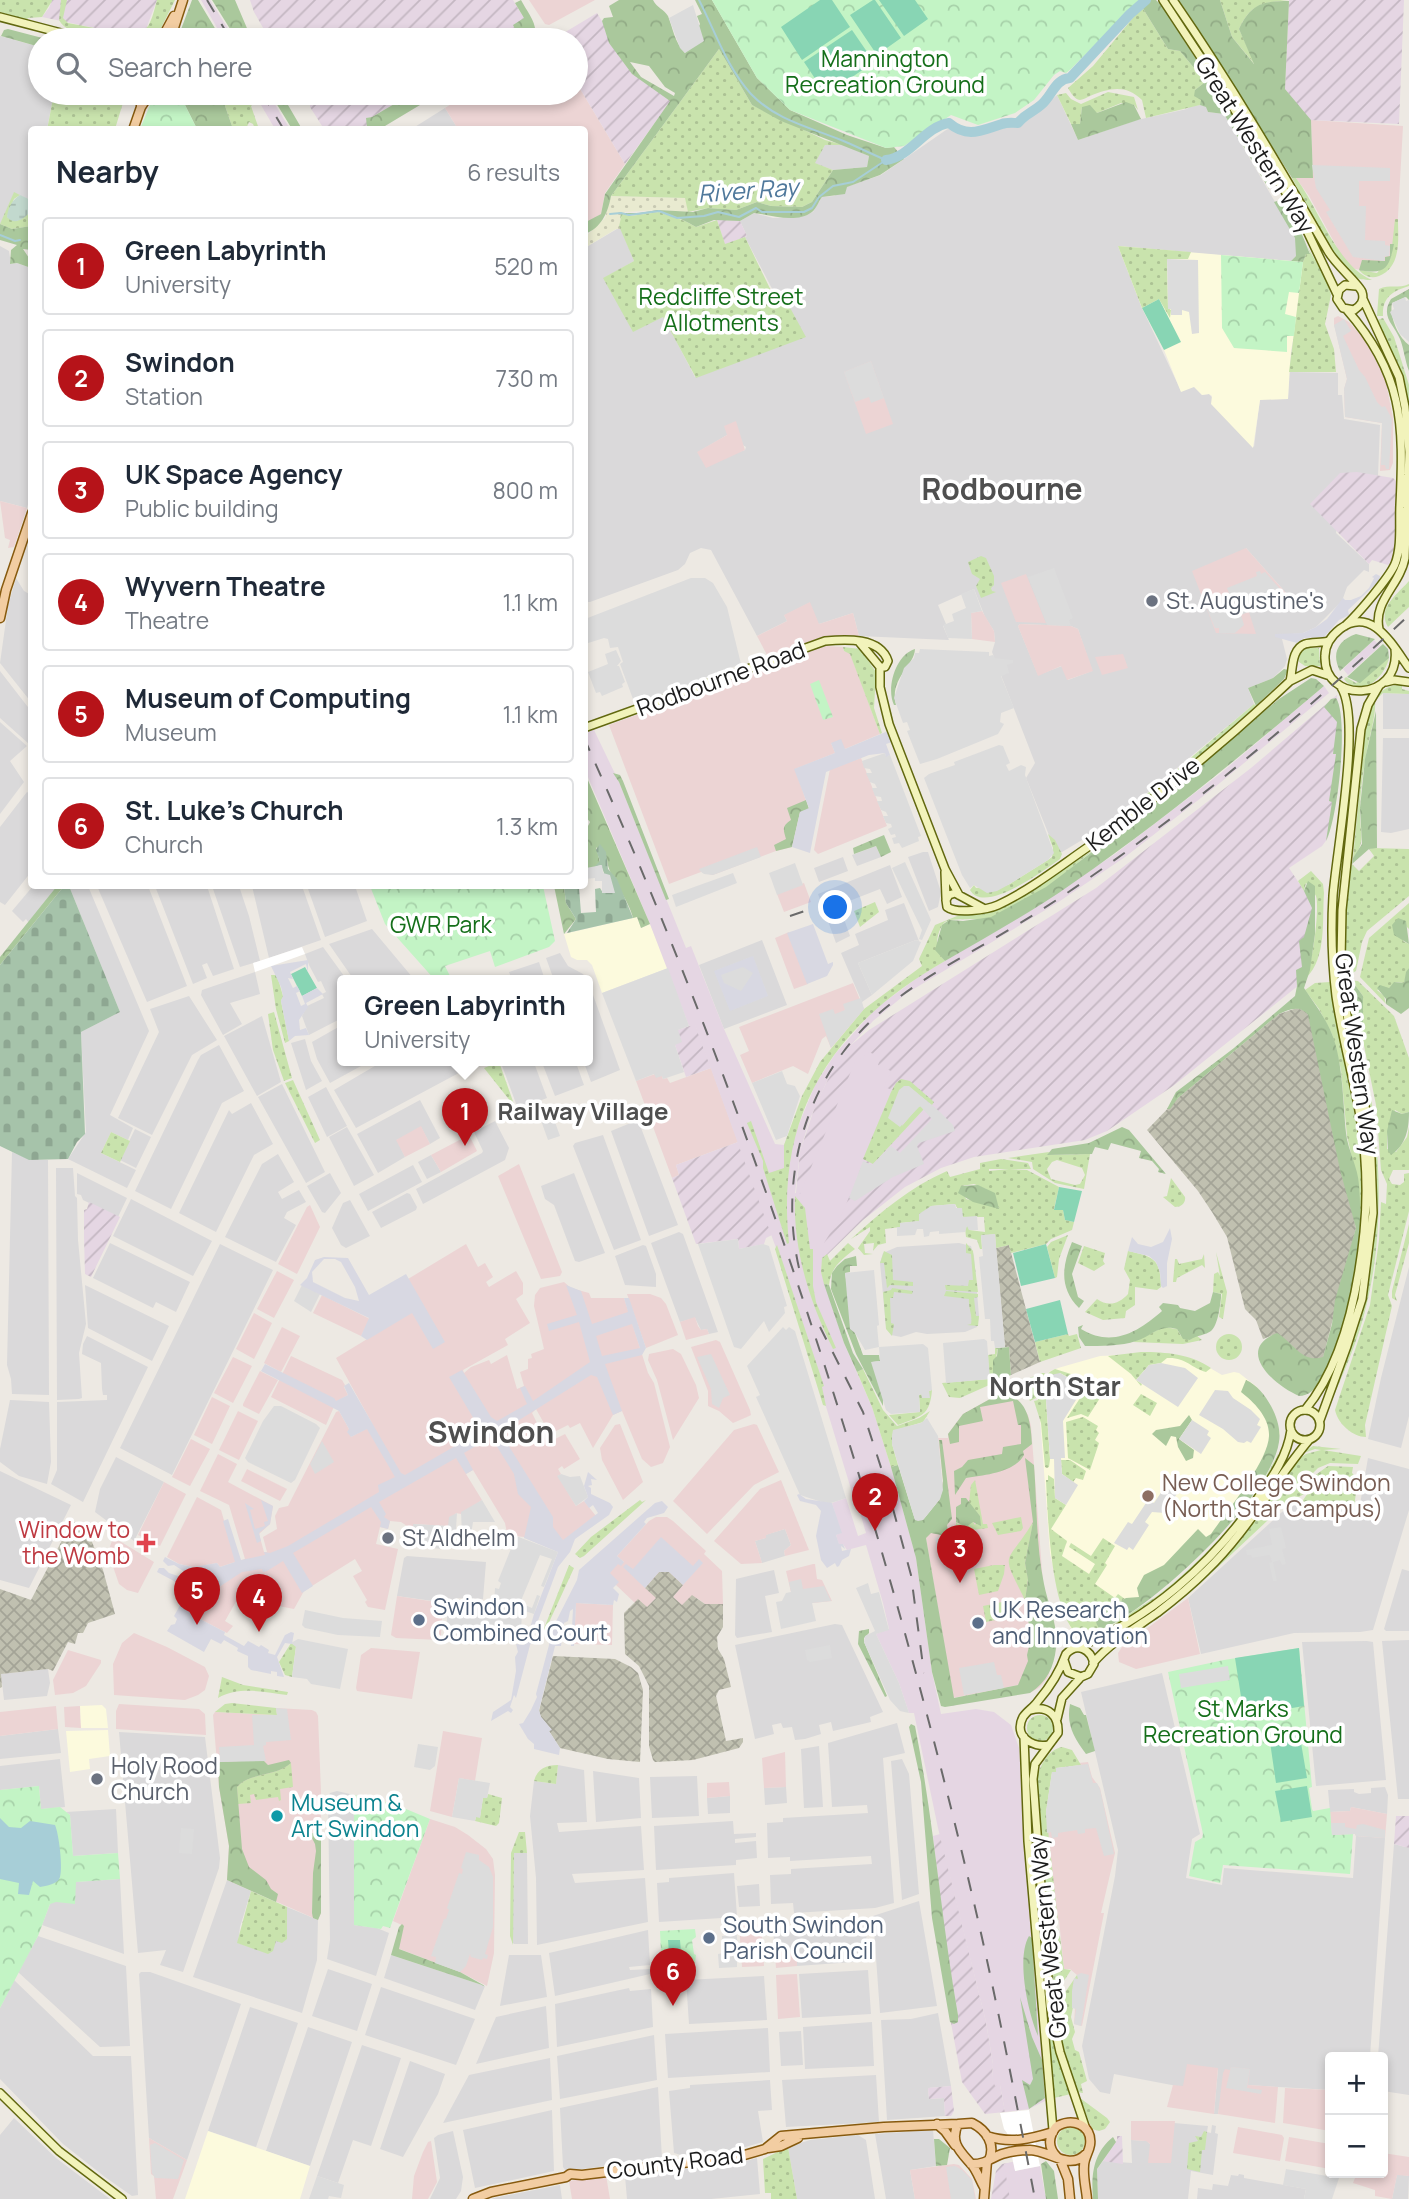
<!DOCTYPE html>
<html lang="en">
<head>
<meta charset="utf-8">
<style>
	body { margin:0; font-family:Manrope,sans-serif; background:#f2f2f3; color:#1f2937 }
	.controls { position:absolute; right:21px; bottom:21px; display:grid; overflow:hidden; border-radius:7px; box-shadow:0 4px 10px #0003 }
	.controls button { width:63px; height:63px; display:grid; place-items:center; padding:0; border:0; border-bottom:2px solid #e0e1e3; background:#fff; color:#1f2937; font:35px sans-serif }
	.you { position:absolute; left:836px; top:908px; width:24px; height:24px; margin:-18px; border:5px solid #fff; border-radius:50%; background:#1a73e8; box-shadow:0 0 0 10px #1a73e833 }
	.badge { display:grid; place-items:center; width:46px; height:46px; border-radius:50%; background:#b61319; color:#fff; font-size:23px; font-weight:700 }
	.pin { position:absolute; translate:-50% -58px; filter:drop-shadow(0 2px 4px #0008) }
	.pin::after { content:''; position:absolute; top:37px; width:24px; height:21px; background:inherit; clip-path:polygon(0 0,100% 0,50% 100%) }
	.popup { position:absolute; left:337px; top:975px; width:256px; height:91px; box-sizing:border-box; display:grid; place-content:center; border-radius:7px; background:#fff; filter:drop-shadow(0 2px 5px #0005); font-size:23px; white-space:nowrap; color:#747a83 }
	.popup b { font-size:26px; color:#1f2937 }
	.popup::after { content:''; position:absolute; left:50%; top:100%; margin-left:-14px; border:14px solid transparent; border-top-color:#fff }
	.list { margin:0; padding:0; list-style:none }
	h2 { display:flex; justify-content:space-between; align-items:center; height:91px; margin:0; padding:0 28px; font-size:30px }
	h2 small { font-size:23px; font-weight:400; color:#747a83 }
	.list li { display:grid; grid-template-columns:46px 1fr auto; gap:21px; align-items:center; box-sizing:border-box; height:98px; margin:0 14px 14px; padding:0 14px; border:2px solid #e0e1e3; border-radius:7px }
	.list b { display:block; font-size:26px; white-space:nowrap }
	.list p { margin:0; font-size:23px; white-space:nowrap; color:#747a83 }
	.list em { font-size:23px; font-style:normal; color:#747a83 }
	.icon { flex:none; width:38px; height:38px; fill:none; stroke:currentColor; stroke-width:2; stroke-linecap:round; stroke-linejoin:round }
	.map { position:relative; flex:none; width:1409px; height:2199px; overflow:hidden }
	.search { position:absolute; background:#fff; box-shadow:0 4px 10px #0003; left:28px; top:28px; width:560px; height:77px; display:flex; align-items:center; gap:18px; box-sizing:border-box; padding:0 24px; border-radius:38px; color:#747a83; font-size:26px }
	.panel { position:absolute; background:#fff; box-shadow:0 4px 10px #0003; left:28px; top:126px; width:560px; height:763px; border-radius:7px }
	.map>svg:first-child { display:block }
	.residential { fill:#dad9da; fill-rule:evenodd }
	.commercial { fill:#ecd4d4 }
	.industrial { fill:url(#industrial-furrows) }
	.education { fill:#fcfadd }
	.railway { fill:#e5d6e3 }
	.construction { fill:url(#construction-cross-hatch) }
	.farmland { fill:url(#farmland-dots) }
	.grass { fill:url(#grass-dots); fill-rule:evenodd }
	.forest { fill:url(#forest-crowns); fill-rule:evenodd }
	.wetland { fill:url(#wetland-marsh) }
	.cemetery { fill:url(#cemetery-stones) }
	.park { fill:url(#park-crowns) }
	.pitch { fill:#88d5b4 }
	.parking { fill:#dcdcdc }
	.plaza { fill:#d8d8e2; fill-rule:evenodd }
	.water { fill:#a7ced7 }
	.pier { fill:#fff }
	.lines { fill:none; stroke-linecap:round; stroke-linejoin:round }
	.stream { stroke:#a7ced7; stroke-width:2 }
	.river { stroke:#a7ced7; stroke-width:10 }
	.secondary-casing { stroke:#62680f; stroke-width:10 }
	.primary-casing { stroke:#875a0e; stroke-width:11 }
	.secondary { stroke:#f2f3bb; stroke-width:7 }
	.primary { stroke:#f2cda2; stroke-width:8 }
	.rail { stroke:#6a6a6a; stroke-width:2; stroke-dasharray:14 14; stroke-linecap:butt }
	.worship-dot { fill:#6b7280; stroke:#fff; stroke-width:2.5 }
	.education-dot { fill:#8d6e63; stroke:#fff; stroke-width:2.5 }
	.health-dot { fill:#e0444e; stroke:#fff; stroke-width:2.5 }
	.service-dot { fill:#5c6f8a; stroke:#fff; stroke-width:2.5 }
	.culture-dot { fill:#0f9aa8; stroke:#fff; stroke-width:2.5 }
	.labels { text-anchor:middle; stroke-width:7; stroke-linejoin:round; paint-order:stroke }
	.park-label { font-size:23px; fill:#156f1a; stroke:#fff }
	.street-label { font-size:23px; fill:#1c1c1c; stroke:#fff }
	.worship-label { font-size:23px; fill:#5b616d; stroke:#fff; text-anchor:start }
	.education-label { font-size:23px; fill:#785e54; stroke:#fff; text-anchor:start }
	.health-label { font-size:23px; fill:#be3a42; stroke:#fff; text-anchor:end }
	.service-label { font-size:23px; fill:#4e5e75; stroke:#fff; text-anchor:start }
	.culture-label { font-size:23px; fill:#0d838f; stroke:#fff; text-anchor:start }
	.water-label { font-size:24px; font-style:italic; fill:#4f789b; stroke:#fff }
	.neighbourhood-label { font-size:24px; font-weight:bold; fill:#4f4f4f; stroke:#fff }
	.quarter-label { font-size:26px; font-weight:bold; fill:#4f4f4f; stroke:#fff }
	.district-label { font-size:30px; font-weight:bold; fill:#4f4f4f; stroke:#fff }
</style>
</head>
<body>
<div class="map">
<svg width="1409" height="2199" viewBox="0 0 1409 2199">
	<defs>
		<pattern id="industrial-furrows" width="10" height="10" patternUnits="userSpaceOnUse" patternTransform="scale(1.75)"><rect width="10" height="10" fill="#e5d6e3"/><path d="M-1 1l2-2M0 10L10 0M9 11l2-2" fill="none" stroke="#c4b7c2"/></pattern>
		<pattern id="construction-cross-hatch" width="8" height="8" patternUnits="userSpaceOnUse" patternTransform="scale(1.75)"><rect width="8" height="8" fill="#c0c0b0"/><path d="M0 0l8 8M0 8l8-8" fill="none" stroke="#a4a497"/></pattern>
		<pattern id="farmland-dots" width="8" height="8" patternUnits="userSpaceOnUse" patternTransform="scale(1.75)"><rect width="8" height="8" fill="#e9ead0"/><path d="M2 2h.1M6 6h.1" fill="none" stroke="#c7c8b2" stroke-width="1.8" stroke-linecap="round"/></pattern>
		<pattern id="grass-dots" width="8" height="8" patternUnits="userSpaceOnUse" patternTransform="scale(1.75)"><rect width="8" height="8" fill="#c9e3ad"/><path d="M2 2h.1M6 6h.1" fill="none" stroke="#acc294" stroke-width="1.8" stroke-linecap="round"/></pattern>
		<pattern id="forest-crowns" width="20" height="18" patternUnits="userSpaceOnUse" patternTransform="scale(1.75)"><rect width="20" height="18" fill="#aac89c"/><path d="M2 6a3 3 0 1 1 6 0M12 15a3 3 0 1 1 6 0" fill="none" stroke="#92ab86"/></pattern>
		<pattern id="wetland-marsh" width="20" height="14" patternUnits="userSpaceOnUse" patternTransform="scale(1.75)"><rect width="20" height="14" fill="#c2d9ce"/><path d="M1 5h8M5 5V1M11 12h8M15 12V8" fill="none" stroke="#a6bab0"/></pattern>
		<pattern id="cemetery-stones" width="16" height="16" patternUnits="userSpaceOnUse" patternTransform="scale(1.75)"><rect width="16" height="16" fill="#a6c3aa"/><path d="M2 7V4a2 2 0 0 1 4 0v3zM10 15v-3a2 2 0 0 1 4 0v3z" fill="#8ea792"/></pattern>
		<pattern id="park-crowns" width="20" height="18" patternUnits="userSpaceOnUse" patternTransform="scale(1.75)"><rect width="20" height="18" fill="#c3f4c5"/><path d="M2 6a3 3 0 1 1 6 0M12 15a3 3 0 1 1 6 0" fill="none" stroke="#a7d1a9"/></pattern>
	</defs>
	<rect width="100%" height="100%" fill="#ede9e3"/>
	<path class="residential" d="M 0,36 L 40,47 L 40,93 L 54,93 L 47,129 L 32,130 L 31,200 L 14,193 L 0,225 Z
		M 1057,95 L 1078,140 L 1137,120 L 1187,109 L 1189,107 L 1200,105 L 1207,107 L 1208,112 L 1224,114 L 1296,238 L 1296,256 L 1291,261 L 1119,247 L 1142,308 L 1181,391 L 1194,386 L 1202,395 L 1209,394 L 1254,447 L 1260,399 L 1288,399 L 1289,372 L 1338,373 L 1338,395 L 1342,395 L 1344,419 L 1380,425 L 1378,476 L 1347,473 L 1336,533 L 1369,564 L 1369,572 L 1364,570 L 1347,587 L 1342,601 L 1316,627 L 1303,633 L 1281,635 L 1287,659 L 1285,666 L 1273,678 L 1248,688 L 1254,704 L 1112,822 L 1057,855 L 1026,778 L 1035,763 L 992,652 L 995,642 L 994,631 L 985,617 L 974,589 L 938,605 L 946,624 L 943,626 L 949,640 L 859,636 L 853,613 L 819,624 L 784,615 L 787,621 L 757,636 L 711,550 L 701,548 L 690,553 L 685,564 L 678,570 L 590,602 L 585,602 L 584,240 L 588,246 L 617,229 L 621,229 L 634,261 L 604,278 L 610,289 L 663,316 L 695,377 L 779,302 L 745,237 L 747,236 L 740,221 L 754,213 L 773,218 L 798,217 L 813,212 L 822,197 L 834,196 L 846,187 L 881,175 L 946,130 L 950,128 L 971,135 L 1006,126 L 1022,125 ZM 727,435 L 746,447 L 745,450 L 727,456 L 698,452 ZM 1246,548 L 1287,594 L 1248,612 ZM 1020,624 L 1071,626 L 1078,629 L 1092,671 L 1068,680 L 1062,666 L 1038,675 L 1018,626 Z
		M 445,108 L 458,129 L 410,130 Z
		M 835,144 L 844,145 L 869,156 L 867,167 L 833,170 L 814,163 L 825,145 Z
		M 0,246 L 9,251 L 11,264 L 17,263 L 31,268 L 32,490 L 27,508 L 0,501 Z
		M 16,578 L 24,591 L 31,595 L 31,702 L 0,663 L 8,606 Z
		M 0,671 L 31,711 L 31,742 L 29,744 L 0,718 Z
		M 1383,693 L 1409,694 L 1409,729 L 1383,729 Z
		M 0,722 L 27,746 L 10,761 L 24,782 L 0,814 Z
		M 1383,738 L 1409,738 L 1409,829 L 1391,833 L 1381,832 Z
		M 27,792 L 32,795 L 31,872 L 5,905 L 0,902 L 0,827 Z
		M 876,846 L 881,857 L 857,866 L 852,855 Z
		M 923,852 L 928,852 L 941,892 L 938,907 L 929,911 L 908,857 Z
		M 843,857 L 848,871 L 819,882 L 814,868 Z
		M 890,865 L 902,897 L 887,904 L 880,889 L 839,905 L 850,936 L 836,943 L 818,894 Z
		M 33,886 L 57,886 L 29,923 L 26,919 L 23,922 L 12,911 Z
		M 69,886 L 88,886 L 149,1031 L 110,1115 L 133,1128 L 128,1140 L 111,1132 L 101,1153 L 136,1170 L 127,1188 L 68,1159 L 86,1132 L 81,1032 L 120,1012 Z
		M 97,886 L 148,886 L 187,986 L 147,1002 Z
		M 155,886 L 207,886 L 234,969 L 213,976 L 207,963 L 202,965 L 207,978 L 193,984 Z
		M 212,886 L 239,886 L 249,916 L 260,961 L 240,967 Z
		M 252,886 L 302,886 L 321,940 L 269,958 Z
		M 307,886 L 355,886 L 367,921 L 325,937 Z
		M 904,903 L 919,941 L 916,940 L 858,963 L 872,995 L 862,1002 L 841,953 L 859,945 L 855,934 L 888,920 L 885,910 Z
		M 372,929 L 413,978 L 354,980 L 329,944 Z
		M 762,940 L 787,1005 L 724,1029 L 699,965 Z
		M 323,947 L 347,980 L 342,980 L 342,1018 L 309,1035 L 302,1016 L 307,1006 L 324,998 L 322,994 L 326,992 L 321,981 L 318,982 L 309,965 L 305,954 Z
		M 560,953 L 568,966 L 583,974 L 587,980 L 554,980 L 546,958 Z
		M 539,962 L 545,980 L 512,980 L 509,972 Z
		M 255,972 L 260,994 L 230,1003 L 242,1024 L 223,1035 L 201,995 L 202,990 Z
		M 588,981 L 620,1070 L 591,1082 L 583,1060 L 588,1060 Z
		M 189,996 L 217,1040 L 192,1055 L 152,1135 L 118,1118 L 159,1032 L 150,1009 Z
		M 262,1016 L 281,1082 L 257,1096 L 224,1036 Z
		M 342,1025 L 342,1060 L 372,1060 L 330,1083 L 317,1059 L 312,1042 Z
		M 305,1039 L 311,1061 L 322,1081 L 306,1090 L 291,1043 Z
		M 219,1045 L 244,1091 L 222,1103 L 171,1209 L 135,1191 L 198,1060 L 201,1055 Z
		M 385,1060 L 466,1060 L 470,1067 L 356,1128 L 334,1090 Z
		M 500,1060 L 533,1060 L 547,1098 L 518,1109 Z
		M 541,1060 L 575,1060 L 584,1085 L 555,1096 Z
		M 282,1084 L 325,1172 L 306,1183 L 258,1097 Z
		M 326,1087 L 347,1126 L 327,1137 L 308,1097 Z
		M 420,1100 L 440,1138 L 430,1144 L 421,1127 L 397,1140 L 405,1157 L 378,1173 L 357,1134 Z
		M 251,1103 L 273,1144 L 254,1155 L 216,1232 L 179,1213 L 229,1110 L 232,1114 Z
		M 638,1120 L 678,1225 L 649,1236 L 611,1131 Z
		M 495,1121 L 509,1148 L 505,1160 L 423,1204 L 416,1189 L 482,1153 L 483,1151 L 474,1132 Z
		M 347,1127 L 374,1175 L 354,1186 L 329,1137 Z
		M 135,1129 L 151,1137 L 136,1168 L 120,1160 Z
		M 603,1135 L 641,1240 L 614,1250 L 573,1146 L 575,1143 Z
		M 12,1152 L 29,1159 L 48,1160 L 49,1395 L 12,1394 L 11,1379 L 7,1365 Z
		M 278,1154 L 294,1182 L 278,1192 L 282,1199 L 299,1190 L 306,1202 L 287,1212 L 284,1218 L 296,1225 L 276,1262 L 225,1237 L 262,1164 Z
		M 431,1155 L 441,1172 L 427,1179 L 418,1162 Z
		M 413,1165 L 422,1182 L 368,1211 L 359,1194 Z
		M 56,1168 L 73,1168 L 75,1196 L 77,1198 L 78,1240 L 86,1324 L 79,1353 L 82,1398 L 79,1399 L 57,1400 Z
		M 77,1173 L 127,1198 L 118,1217 L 83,1200 L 81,1195 L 77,1194 Z
		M 330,1173 L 341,1193 L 325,1213 L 322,1212 L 307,1186 Z
		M 574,1173 L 605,1253 L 579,1262 L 575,1261 L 554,1205 L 545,1199 L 541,1186 Z
		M 407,1193 L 410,1194 L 417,1207 L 416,1210 L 381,1228 L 372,1212 Z
		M 131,1199 L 212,1241 L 193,1276 L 113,1236 Z
		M 350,1200 L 370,1236 L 346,1248 L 341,1245 L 332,1228 L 343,1203 Z
		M 679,1232 L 683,1234 L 718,1332 L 709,1334 L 707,1329 L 701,1330 L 695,1318 L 680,1322 L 651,1243 Z
		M 110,1243 L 190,1282 L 176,1312 L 156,1302 L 153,1308 L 93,1278 Z
		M 959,1243 L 971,1246 L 974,1256 L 979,1316 L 977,1327 L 965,1332 L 927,1334 L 916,1332 L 901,1337 L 891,1335 L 886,1326 L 880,1263 L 883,1253 L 897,1247 Z
		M 220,1244 L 273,1270 L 172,1475 L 120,1448 Z
		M 643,1245 L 646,1246 L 656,1274 L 656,1287 L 625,1285 L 615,1256 Z
		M 1409,1267 L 1409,1416 L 1401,1448 L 1368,1439 L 1381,1378 Z
		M 85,1285 L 169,1326 L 152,1361 L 88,1328 Z
		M 87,1336 L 148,1367 L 83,1502 L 51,1484 L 57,1470 L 57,1402 L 107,1400 L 107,1395 L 103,1395 L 102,1389 L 101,1363 L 82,1354 L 83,1344 Z
		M 10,1400 L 49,1402 L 51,1462 L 47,1484 L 19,1476 L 0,1462 L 0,1449 Z
		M 116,1457 L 164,1482 L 134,1541 L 95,1512 L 100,1489 Z
		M 1368,1458 L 1409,1469 L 1409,1510 L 1373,1630 L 1360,1632 L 1294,1633 L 1201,1654 L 1188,1598 L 1282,1512 L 1294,1505 L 1359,1510 Z
		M 0,1471 L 71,1505 L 29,1588 L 0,1580 Z
		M 785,1529 L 791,1545 L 784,1551 L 785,1556 L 762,1563 L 755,1541 L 765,1538 L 765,1535 Z
		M 407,1556 L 486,1562 L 483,1599 L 456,1598 L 455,1602 L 447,1603 L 397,1596 L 404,1558 Z
		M 1402,1569 L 1409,1571 L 1409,1631 L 1386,1631 L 1384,1629 Z
		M 774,1570 L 779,1593 L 765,1596 L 772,1632 L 737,1638 L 735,1635 L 736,1579 Z
		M 835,1624 L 842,1625 L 883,1712 L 870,1717 L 871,1722 L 833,1731 L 831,1722 L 819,1725 L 821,1734 L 805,1739 L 795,1740 L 792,1727 L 783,1728 L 781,1723 L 772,1725 L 774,1734 L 755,1739 L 735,1645 Z
		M 1409,1640 L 1409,1799 L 1398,1799 L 1382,1641 Z
		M 1367,1641 L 1373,1642 L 1386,1780 L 1316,1786 L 1302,1642 Z
		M 48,1669 L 50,1683 L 47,1696 L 4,1700 L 1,1674 Z
		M 1162,1673 L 1200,1834 L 1192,1839 L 1186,1878 L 1222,1885 L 1224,1868 L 1353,1878 L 1356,1836 L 1385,1838 L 1370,2057 L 1330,2057 L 1330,2090 L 1247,2085 L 1230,2070 L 1226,2070 L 1218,2114 L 1214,2114 L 1218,2069 L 1182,2087 L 1114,2074 L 1110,2094 L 1100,2092 L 1089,2079 L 1082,2046 L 1115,1876 L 1118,1850 L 1081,1692 Z
		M 897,1723 L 905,1753 L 883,1758 L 894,1903 L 875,1908 L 794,1913 L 793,1903 L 771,1904 L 770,1875 L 791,1874 L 791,1869 L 872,1864 L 871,1856 L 790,1861 L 790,1857 L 768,1858 L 767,1823 L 783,1822 L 783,1818 L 868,1813 L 867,1805 L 832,1807 L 828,1743 Z
		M 58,1729 L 61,1753 L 0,1759 L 0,1736 Z
		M 119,1732 L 205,1737 L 220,1858 L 219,1868 L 183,1972 L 160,1965 L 166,1950 L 138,1953 Z
		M 819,1746 L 823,1807 L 804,1808 L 801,1749 Z
		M 60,1759 L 65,1807 L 41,1809 L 39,1786 L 0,1790 L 0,1766 Z
		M 902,1759 L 909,1774 L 919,1894 L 902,1900 L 891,1761 Z
		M 558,1765 L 584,1770 L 587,1822 L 557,1823 L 559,1832 L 641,1826 L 644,1870 L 572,1874 L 575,1883 L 645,1878 L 648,1922 L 537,1945 L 536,1878 L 530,1816 L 534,1781 L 556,1784 Z
		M 593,1771 L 639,1778 L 641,1818 L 596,1822 Z
		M 697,1776 L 699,1816 L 652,1818 L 650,1777 Z
		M 786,1787 L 787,1803 L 765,1805 L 764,1788 Z
		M 1385,1787 L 1388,1795 L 1387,1814 L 1351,1807 L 1350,1811 L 1330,1812 L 1328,1790 L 1354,1789 L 1354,1792 L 1359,1794 L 1371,1793 L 1371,1788 Z
		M 337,1791 L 354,1795 L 354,1925 L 377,1928 L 389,1933 L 376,1976 L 327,1959 L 330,1940 L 328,1797 L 330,1793 Z
		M 730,1796 L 730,1813 L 708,1814 L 707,1798 Z
		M 116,1809 L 118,1853 L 73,1856 L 70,1815 L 66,1812 Z
		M 733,1821 L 734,1834 L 756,1833 L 756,1837 L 735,1839 L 735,1843 L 756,1841 L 757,1858 L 736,1860 L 736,1865 L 656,1870 L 654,1826 Z
		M 1394,1844 L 1409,1848 L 1409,2095 L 1383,2091 L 1383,2057 L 1378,2057 Z
		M 514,1853 L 527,1853 L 528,1944 L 514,1944 L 512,1942 Z
		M 734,1873 L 737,1917 L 659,1922 L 657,1883 L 669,1882 L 669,1878 Z
		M 120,1879 L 124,1954 L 42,1925 L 50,1904 L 75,1882 Z
		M 227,1880 L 251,1891 L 240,1927 L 238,1943 L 268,1953 L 276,1940 L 287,1939 L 287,1907 L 318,1920 L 317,1960 L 302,2013 L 193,1977 Z
		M 759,1884 L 760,1906 L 739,1907 L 737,1886 Z
		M 919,1901 L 937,2006 L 880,2013 L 873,1916 Z
		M 865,1917 L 868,1961 L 797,1966 L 796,1952 L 775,1953 L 773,1928 L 794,1927 L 794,1922 Z
		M 648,1930 L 650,1965 L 629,1967 L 630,1970 L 650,1969 L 650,1974 L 555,1996 L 549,1953 Z
		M 38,1936 L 126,1966 L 130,2046 L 100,2047 L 18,1972 Z
		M 391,1955 L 485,1986 L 475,2010 L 384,1978 Z
		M 509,1955 L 541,1955 L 547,1997 L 500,2006 Z
		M 328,1969 L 372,1984 L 357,2031 L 312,2016 Z
		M 868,1970 L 871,2014 L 802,2018 L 799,1974 Z
		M 141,1972 L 150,1972 L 241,2004 L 187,2160 L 149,2138 L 139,1974 Z
		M 764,1976 L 767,2020 L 689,2024 L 686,1980 Z
		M 14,1980 L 93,2056 L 131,2056 L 138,2195 L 132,2196 L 105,2177 L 63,2144 L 0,2079 L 0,2008 Z
		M 381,1987 L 475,2019 L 456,2065 L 365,2035 Z
		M 629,1988 L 630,1991 L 651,1989 L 653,2027 L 557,2047 L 555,2004 Z
		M 546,2006 L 549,2048 L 476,2064 L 496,2017 Z
		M 250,2007 L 298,2023 L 256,2147 L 208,2131 Z
		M 938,2013 L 951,2086 L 928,2088 L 929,2099 L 944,2098 L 945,2116 L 887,2120 L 881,2020 L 911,2019 Z
		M 872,2022 L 874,2066 L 805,2069 L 803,2027 Z
		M 308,2027 L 352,2042 L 310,2166 L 266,2151 Z
		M 768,2028 L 770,2072 L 668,2078 L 665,2034 Z
		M 801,2031 L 803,2065 L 781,2066 L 779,2032 Z
		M 654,2035 L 657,2080 L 560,2099 L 557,2056 Z
		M 362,2045 L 401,2058 L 371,2146 L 353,2140 L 338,2183 L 317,2176 Z
		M 550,2058 L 552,2100 L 443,2123 L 469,2075 Z
		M 410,2061 L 445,2074 L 438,2094 L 403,2157 L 380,2149 Z
		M 876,2075 L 879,2122 L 786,2127 L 782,2080 Z
		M 770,2080 L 772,2110 L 758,2111 L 763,2142 L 738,2149 L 684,2156 L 674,2153 L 669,2091 L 690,2088 L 690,2085 Z
		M 658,2087 L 662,2159 L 566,2171 L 563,2167 L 560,2108 Z
		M 552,2110 L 554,2171 L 475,2188 L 463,2130 Z
		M 14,2118 L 56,2158 L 110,2199 L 0,2199 L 0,2135 Z
		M 1174,2123 L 1208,2126 L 1207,2132 L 1211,2133 L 1212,2125 L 1216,2126 L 1215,2133 L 1218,2134 L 1213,2175 L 1191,2171 L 1188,2199 L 1098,2199 L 1097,2169 L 1103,2161 L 1132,2163 L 1131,2140 L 1147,2141 L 1150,2144 L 1150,2156 L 1161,2162 L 1170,2163 Z
		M 933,2130 L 936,2166 L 910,2170 L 915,2199 L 886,2199 L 875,2134 Z
		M 453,2131 L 463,2177 L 461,2191 L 456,2199 L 430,2199 L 440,2178 L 434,2138 L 438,2135 Z
		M 858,2135 L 866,2140 L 875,2199 L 797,2199 L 788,2147 L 810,2140 Z
		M 757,2158 L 760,2194 L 711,2199 L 627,2199 L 625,2176 L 739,2163 Z
		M 1239,2174 L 1244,2175 L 1244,2178 L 1306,2189 L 1304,2199 L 1197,2199 L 1198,2188 L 1212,2190 L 1213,2184 L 1228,2186 L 1231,2175 L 1238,2176 Z
		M 1397,2174 L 1409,2176 L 1408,2199 L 1392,2199 Z
		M 560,2185 L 562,2199 L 491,2199 L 494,2198 Z"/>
	<path class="commercial" d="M 529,0 L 595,0 L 549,25 L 545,24 Z
		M 576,82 L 625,164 L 605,193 L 601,214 L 585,224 L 584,130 L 458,129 L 445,108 L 468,93 L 576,93 Z
		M 1311,120 L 1403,126 L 1396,253 L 1392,261 L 1363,270 L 1355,269 L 1345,262 L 1309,196 L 1296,178 L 1313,178 Z
		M 1338,316 L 1349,322 L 1365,340 L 1385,377 L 1393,419 L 1393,463 L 1390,470 L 1380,471 L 1382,423 L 1345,417 L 1344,389 L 1347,379 L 1334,324 L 1334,318 Z
		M 871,361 L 893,424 L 866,434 L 844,372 Z
		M 736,421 L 745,450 L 706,468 L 697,452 L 727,435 L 724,426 Z
		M 0,501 L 27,508 L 14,547 L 8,548 L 10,540 L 5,538 Z
		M 1246,548 L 1287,594 L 1249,612 L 1256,634 L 1216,633 L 1192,571 Z
		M 1026,574 L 1046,623 L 1016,622 L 1001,583 Z
		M 810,602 L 819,624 L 853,613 L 859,636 L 824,636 L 771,657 L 767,655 L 757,636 L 787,621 L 784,615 Z
		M 982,611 L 994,631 L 995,642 L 972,639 L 971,613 Z
		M 1020,624 L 1071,626 L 1078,629 L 1093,671 L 1067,680 L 1061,666 L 1038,676 L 1018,626 Z
		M 826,646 L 843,647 L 844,651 L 850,653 L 880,734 L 845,749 L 831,743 L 835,753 L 795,769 L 809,809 L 800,812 L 792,847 L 776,851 L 713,875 L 701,872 L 669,884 L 609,725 Z
		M 1123,654 L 1128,668 L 1102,675 L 1095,657 Z
		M 861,758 L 887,826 L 818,854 L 814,850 L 830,769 Z
		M 804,883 L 811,902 L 784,912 L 777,894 Z
		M 789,932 L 808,984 L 794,989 L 775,938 Z
		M 853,983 L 864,1009 L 831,1048 L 826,1036 L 822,1039 L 808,1074 L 793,1066 L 752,1083 L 740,1055 L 749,1051 L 739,1027 Z
		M 711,1068 L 738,1142 L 676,1165 L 679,1175 L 672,1178 L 636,1081 L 655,1074 L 662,1076 L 663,1079 L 667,1078 L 670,1083 Z
		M 421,1126 L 430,1144 L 405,1157 L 396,1140 Z
		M 469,1135 L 477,1151 L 441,1172 L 431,1155 Z
		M 519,1164 L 562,1272 L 560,1276 L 541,1279 L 498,1176 Z
		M 310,1205 L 320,1227 L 297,1274 L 278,1264 L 307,1207 Z
		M 466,1244 L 478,1267 L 485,1263 L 493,1277 L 486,1282 L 489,1287 L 516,1271 L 523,1283 L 523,1294 L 516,1299 L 530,1323 L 505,1339 L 508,1345 L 463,1370 L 464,1373 L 471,1367 L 489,1360 L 491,1364 L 507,1355 L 517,1389 L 524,1386 L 520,1372 L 528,1369 L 528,1359 L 532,1358 L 531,1354 L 544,1349 L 534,1306 L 535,1295 L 540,1288 L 564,1282 L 571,1288 L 589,1293 L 591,1298 L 624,1298 L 648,1373 L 654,1383 L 670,1447 L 663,1463 L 651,1467 L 642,1459 L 622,1411 L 613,1415 L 593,1448 L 580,1423 L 570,1428 L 568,1425 L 550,1434 L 536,1409 L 532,1413 L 547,1443 L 565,1434 L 580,1459 L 564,1469 L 562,1466 L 558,1469 L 561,1474 L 558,1476 L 576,1506 L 584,1501 L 596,1516 L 564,1540 L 559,1552 L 524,1537 L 516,1536 L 514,1541 L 508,1538 L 505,1523 L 473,1470 L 466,1474 L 482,1500 L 461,1514 L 456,1513 L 448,1526 L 414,1524 L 413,1527 L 407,1526 L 401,1522 L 390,1521 L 388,1529 L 380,1527 L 376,1544 L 398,1549 L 385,1610 L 368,1607 L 365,1602 L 367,1600 L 353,1576 L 362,1571 L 355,1559 L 304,1591 L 294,1609 L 238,1598 L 225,1621 L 233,1626 L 227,1633 L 198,1618 L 210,1595 L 229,1579 L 235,1562 L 220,1567 L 217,1563 L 194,1567 L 179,1564 L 167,1557 L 197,1497 L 221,1510 L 236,1562 L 245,1559 L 229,1505 L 200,1491 L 218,1454 L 237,1464 L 228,1482 L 273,1506 L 270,1524 L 259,1534 L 264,1552 L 267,1552 L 263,1537 L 277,1529 L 275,1516 L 279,1508 L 288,1506 L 291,1500 L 336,1412 L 339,1411 L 349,1429 L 351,1437 L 373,1425 L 336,1358 L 423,1305 L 408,1279 Z
		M 277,1271 L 294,1280 L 274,1318 L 257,1309 Z
		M 627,1294 L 650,1294 L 661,1298 L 666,1304 L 678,1335 L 646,1348 Z
		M 322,1295 L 370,1319 L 361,1336 L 313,1313 Z
		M 254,1313 L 272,1323 L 254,1359 L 236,1349 Z
		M 695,1317 L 698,1326 L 701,1330 L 707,1329 L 709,1334 L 686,1340 L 680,1322 Z
		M 282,1327 L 300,1336 L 281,1372 L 264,1363 Z
		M 716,1340 L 720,1342 L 750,1410 L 751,1415 L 747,1417 L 733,1423 L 719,1411 L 708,1406 L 708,1391 L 691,1347 Z
		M 673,1349 L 681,1354 L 696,1385 L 699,1398 L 673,1440 L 657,1380 L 648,1360 L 649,1354 Z
		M 291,1356 L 342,1380 L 345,1385 L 344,1387 L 348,1395 L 336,1402 L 326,1425 L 271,1397 Z
		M 233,1357 L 252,1366 L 233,1403 L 214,1393 Z
		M 260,1371 L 278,1380 L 259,1414 L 243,1406 L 243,1404 Z
		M 999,1394 L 1007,1394 L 1018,1400 L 1028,1415 L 1031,1426 L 1043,1583 L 1055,1630 L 1057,1645 L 1048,1677 L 1040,1687 L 1030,1693 L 1018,1685 L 953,1698 L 926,1538 L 943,1481 L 938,1438 L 948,1438 L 948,1434 L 963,1414 Z
		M 212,1397 L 230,1406 L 212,1444 L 194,1435 Z
		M 238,1411 L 258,1421 L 239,1460 L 219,1450 Z
		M 620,1424 L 643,1482 L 623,1500 L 602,1460 L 600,1448 L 615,1425 Z
		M 754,1424 L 757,1425 L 779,1472 L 754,1485 L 707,1534 L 673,1501 L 734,1430 Z
		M 191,1439 L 210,1449 L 190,1486 L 172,1477 Z
		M 247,1469 L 287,1489 L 280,1501 L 241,1481 Z
		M 781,1480 L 809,1550 L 785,1556 L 784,1551 L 791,1545 L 785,1529 L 766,1535 L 766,1538 L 755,1541 L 762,1563 L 741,1564 L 714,1541 L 760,1489 Z
		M 164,1482 L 186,1494 L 160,1546 L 138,1535 Z
		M 656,1517 L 667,1517 L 673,1521 L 706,1551 L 704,1554 L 722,1571 L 723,1604 L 705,1604 L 697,1598 L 683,1606 L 673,1597 L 683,1585 L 656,1598 L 647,1607 L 635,1603 L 616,1585 L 609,1573 L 618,1563 L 624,1562 L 617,1556 L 649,1521 Z
		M 118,1540 L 154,1562 L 138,1593 L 127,1590 L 119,1584 L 108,1552 L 112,1541 Z
		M 813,1564 L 815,1564 L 817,1579 L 822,1580 L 832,1601 L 794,1605 L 786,1571 Z
		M 397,1596 L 443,1603 L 441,1635 L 439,1640 L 396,1638 L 391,1635 Z
		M 1188,1598 L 1200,1654 L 1136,1669 L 1119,1662 L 1118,1653 L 1122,1647 Z
		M 576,1603 L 613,1605 L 612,1645 L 574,1644 Z
		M 134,1633 L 167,1647 L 205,1667 L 209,1676 L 205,1690 L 198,1695 L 185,1700 L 114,1695 L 113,1664 L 122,1643 Z
		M 371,1648 L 420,1652 L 412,1699 L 357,1691 L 356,1688 L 361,1655 Z
		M 68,1650 L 101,1660 L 101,1663 L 86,1686 L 73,1693 L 55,1695 L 53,1680 Z
		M 119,1704 L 199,1709 L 205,1714 L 206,1735 L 116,1729 L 116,1711 Z
		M 56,1706 L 58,1729 L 0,1736 L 0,1712 Z
		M 80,1706 L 81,1728 L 65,1727 L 64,1707 Z
		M 276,1708 L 312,1710 L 316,1712 L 318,1716 L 321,1792 L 321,1913 L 318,1920 L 227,1880 L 229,1846 L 219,1787 L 213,1715 L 215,1712 L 277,1715 Z
		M 443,1731 L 482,1738 L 475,1781 L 459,1778 L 452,1817 L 430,1811 Z
		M 785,1752 L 786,1787 L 764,1788 L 762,1758 Z
		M 1088,1762 L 1092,1777 L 1100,1788 L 1115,1853 L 1101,1913 L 1104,1913 L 1082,2026 L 1074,2024 L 1075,2008 L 1072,2008 L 1077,1975 L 1070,1969 L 1064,1969 L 1059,1920 L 1054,1920 L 1042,1833 L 1079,1763 Z
		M 729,1782 L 730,1796 L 707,1798 L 707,1783 Z
		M 1351,1807 L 1387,1814 L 1385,1838 L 1356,1836 L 1355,1834 L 1332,1835 L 1330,1812 L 1350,1811 Z
		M 430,1819 L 455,1827 L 468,1835 L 486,1849 L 493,1859 L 495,1875 L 494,1953 L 487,1986 L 460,1972 L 397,1948 L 404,1926 L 393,1921 Z
		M 761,1924 L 764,1966 L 742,1967 L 739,1925 Z
		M 797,1952 L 797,1966 L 776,1968 L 775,1953 Z
		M 797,1974 L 800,2017 L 778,2019 L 776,1975 Z
		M 1187,2064 L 1218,2068 L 1214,2114 L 1167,2107 L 1173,2085 L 1183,2086 Z
		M 1231,2067 L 1250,2069 L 1248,2085 L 1278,2087 L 1275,2123 L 1218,2114 L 1223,2073 L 1225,2069 L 1230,2070 Z
		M 1285,2088 L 1330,2090 L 1330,2131 L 1283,2123 Z
		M 1131,2121 L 1175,2121 L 1171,2163 L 1148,2163 L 1150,2144 L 1146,2141 L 1131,2140 Z
		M 1238,2127 L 1282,2135 L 1284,2138 L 1280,2161 L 1233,2153 Z
		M 1289,2137 L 1330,2144 L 1330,2169 L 1285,2161 Z
		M 149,2138 L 187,2160 L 173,2199 L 156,2199 L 154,2176 L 151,2174 Z
		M 431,2141 L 437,2182 L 428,2199 L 412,2199 L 414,2176 L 423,2152 L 428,2142 Z
		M 1383,2153 L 1409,2157 L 1409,2176 L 1397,2175 L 1392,2199 L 1375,2196 L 1375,2190 L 1353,2183 L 1357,2173 L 1383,2173 Z
		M 954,2164 L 959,2165 L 972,2179 L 976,2199 L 915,2199 L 910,2170 Z
		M 606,2175 L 610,2199 L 572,2199 L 569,2181 Z"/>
	<path class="industrial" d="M 52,0 L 157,0 L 146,29 L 138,35 L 134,36 L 42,17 L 49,8 Z
		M 250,0 L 513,0 L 524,18 L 517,31 L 501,40 L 270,40 L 254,12 Z
		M 1289,0 L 1404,0 L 1399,124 L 1309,120 L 1285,89 Z
		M 597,13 L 632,71 L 672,99 L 625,164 L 576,82 L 576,40 L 552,40 Z
		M 306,93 L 413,93 L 372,117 L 367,118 L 367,127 L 364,130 L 324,129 L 310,107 L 310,100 Z
		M 739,219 L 747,236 L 725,245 L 717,220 Z
		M 1357,472 L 1393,478 L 1398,483 L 1394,554 L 1391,563 L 1388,565 L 1372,560 L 1369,564 L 1310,504 L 1340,473 Z
		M 1337,695 L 1340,755 L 1328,838 L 1322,846 L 1289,868 L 1313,904 L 1304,981 L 1173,1086 L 1107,1131 L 1085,1140 L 974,1157 L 941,1168 L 905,1187 L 863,1220 L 825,1257 L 816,1261 L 795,1203 L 800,1152 L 814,1109 L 830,1075 L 851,1045 L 869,1030 L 1096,888 L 1251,768 Z
		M 695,1024 L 711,1068 L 686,1077 L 675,1045 L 678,1030 Z
		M 738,1142 L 772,1235 L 766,1238 L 764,1244 L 739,1249 L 738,1239 L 696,1244 L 672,1178 L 679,1175 L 676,1165 Z
		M 89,1202 L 120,1217 L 91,1277 L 85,1274 L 84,1237 L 84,1210 L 87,1209 Z
		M 1396,1816 L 1409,1816 L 1409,1848 L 1394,1844 Z
		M 940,1834 L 986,2022 L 993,2064 L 992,2078 L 1000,2085 L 1005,2112 L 985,2114 L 962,2082 L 951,2023 L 954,2023 L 958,2015 L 946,1946 L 933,1836 Z
		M 951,2086 L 954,2111 L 951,2116 L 945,2116 L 944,2098 L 929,2099 L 928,2088 Z
		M 1117,2136 L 1122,2136 L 1123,2164 L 1103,2161 L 1117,2140 Z
		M 1013,2162 L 1020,2199 L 991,2199 L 996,2171 L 1002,2164 Z"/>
	<path class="education" d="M 1118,246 L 1303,262 L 1296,327 L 1291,350 L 1288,399 L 1260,400 L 1253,448 L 1211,404 L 1212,396 L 1209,394 L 1202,395 L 1194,387 L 1181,392 L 1164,350 L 1142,308 Z
		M 637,917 L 641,928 L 650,924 L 668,968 L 602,993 L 592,965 L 587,960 L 577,960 L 571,957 L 564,934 Z
		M 1165,1353 L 1210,1368 L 1222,1375 L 1234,1372 L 1239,1373 L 1257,1387 L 1273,1411 L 1280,1433 L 1271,1462 L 1195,1560 L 1088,1633 L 1077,1634 L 1070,1627 L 1059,1594 L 1050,1553 L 1039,1403 L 1049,1372 L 1058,1368 L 1100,1356 Z
		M 102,1705 L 106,1709 L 108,1728 L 81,1728 L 80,1706 Z
		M 108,1730 L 110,1756 L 89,1759 L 90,1769 L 70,1772 L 66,1731 Z
		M 208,2131 L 310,2166 L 300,2199 L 185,2199 Z"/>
	<path class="railway" d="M 201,0 L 210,0 L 235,40 L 224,40 Z
		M 254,93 L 268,93 L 290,129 L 275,129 Z
		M 1374,640 L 1380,646 L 1348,675 L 1343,669 Z
		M 1324,686 L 1329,693 L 1215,787 L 1125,857 L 1057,903 L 907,993 L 873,1021 L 851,1045 L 827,1081 L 809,1121 L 800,1152 L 795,1193 L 800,1194 L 857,1057 L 863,1059 L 866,1051 L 881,1057 L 878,1065 L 891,1071 L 884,1087 L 893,1090 L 842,1214 L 824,1243 L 821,1272 L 844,1343 L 872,1407 L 891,1467 L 916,1558 L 932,1672 L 941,1714 L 976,1709 L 994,1712 L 1011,1725 L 1019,1748 L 1047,2100 L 1029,2109 L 1005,2112 L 1000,2085 L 995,2086 L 992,2078 L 993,2064 L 986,2022 L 938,1828 L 914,1713 L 909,1713 L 899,1683 L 876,1634 L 889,1629 L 883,1603 L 866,1545 L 847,1550 L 843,1544 L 839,1545 L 836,1535 L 841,1533 L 832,1503 L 846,1498 L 858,1536 L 866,1533 L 859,1509 L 857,1509 L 788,1281 L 695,1025 L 689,1026 L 650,924 L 585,770 L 584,733 L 594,730 L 619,782 L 686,948 L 691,946 L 724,1029 L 775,1144 L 784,1145 L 791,1128 L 797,1129 L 815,1085 L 835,1054 L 875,1009 L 921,975 L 1028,912 L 1115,854 L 1221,773 Z
		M 1013,2162 L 1015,2171 L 1040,2166 L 1046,2199 L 1010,2199 L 1004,2164 Z"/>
	<path class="construction" d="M 1297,1008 L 1305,1011 L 1311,1020 L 1356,1228 L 1323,1358 L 1294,1372 L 1273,1335 L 1263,1339 L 1256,1320 L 1245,1309 L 1227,1237 L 1212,1212 L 1198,1191 L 1147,1130 L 1178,1098 L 1279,1014 Z
		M 1009,1245 L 1040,1362 L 1011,1375 L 1009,1347 L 1005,1347 L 996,1248 Z
		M 72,1521 L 87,1529 L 103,1570 L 115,1614 L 88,1623 L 83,1633 L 78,1633 L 75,1644 L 68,1642 L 53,1671 L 48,1669 L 1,1674 L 2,1687 L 0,1688 L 0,1589 L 31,1600 Z
		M 659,1572 L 669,1572 L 683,1585 L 673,1597 L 682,1605 L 692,1595 L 705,1604 L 723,1604 L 723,1627 L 717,1637 L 718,1649 L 724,1659 L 731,1687 L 719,1690 L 716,1696 L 726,1741 L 743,1738 L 743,1742 L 739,1748 L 693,1760 L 655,1762 L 653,1760 L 649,1746 L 649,1686 L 639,1666 L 625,1654 L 624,1613 L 638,1599 L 647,1607 L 656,1598 L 645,1588 Z
		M 553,1656 L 615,1659 L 631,1667 L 638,1673 L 643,1690 L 640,1762 L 608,1759 L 560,1748 L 549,1731 L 551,1729 L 541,1717 L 539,1711 Z"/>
	<path class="farmland" d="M 611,196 L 686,198 L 688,212 L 658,210 L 625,212 L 619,225 L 621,229 L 616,229 L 588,246 L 584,238 L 605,218 Z"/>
	<path class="grass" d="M 0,0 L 52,0 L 52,1 L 42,17 L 28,18 L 27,20 L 0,12 Z
		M 61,0 L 67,0 L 63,18 L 68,23 L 136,36 C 151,30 153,14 157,0 L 175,0 L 155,40 C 133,40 70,42 59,20 Z
		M 1220,0 L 1289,0 C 1263,3 1252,2 1239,29 L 1256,66 L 1232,37 Z
		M 1142,7 L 1168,49 L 1180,51 L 1204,80 L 1208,77 L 1209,79 L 1195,90 L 1202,102 L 1200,105 L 1146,118 L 1142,100 C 1126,84 1109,88 1090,96 C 1088,97 1082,100 1080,100 C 1074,99 1071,93 1068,88 L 1093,66 Z
		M 719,49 L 752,105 L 825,140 L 844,145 L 825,145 L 815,163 L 833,170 L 812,202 L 802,207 L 771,206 L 757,202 L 736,210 L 708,208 L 688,212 L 685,198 L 611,196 Z
		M 1108,92 L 1134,97 L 1138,110 L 1134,105 L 1121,103 L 1097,113 L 1082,107 L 1080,125 L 1071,124 L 1057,95 L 1066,93 L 1071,99 L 1081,104 Z
		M 54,93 L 126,93 L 115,129 L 47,130 Z
		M 228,93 L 252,93 L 256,101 L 251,106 L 259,129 L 255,129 L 253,124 L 249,122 L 246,129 L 233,129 L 225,106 Z
		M 1292,178 L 1296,178 C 1319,209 1337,266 1372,280 C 1366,280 1361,280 1355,277 C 1331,265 1306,203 1292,178 Z
		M 14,192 L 20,195 L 14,199 L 7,217 L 16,221 C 26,217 29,214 31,203 L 31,226 L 12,229 L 0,224 Z
		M 659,212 L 685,221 L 696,227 L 717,220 L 725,244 L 745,237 L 776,301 L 788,304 L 806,337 L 696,378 L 663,317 L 633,332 L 603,278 L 634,261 L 619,226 L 622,214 L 630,216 Z
		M 1395,219 L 1398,219 C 1398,238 1402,267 1379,276 C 1371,279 1364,276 1359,270 L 1377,273 L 1391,256 Z
		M 1118,246 L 1191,252 L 1188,259 L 1167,259 L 1168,308 L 1171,310 L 1170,318 L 1159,299 L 1142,308 Z
		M 1307,246 L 1326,279 L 1331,295 L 1325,324 L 1334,349 L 1336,372 L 1289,372 L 1303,262 L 1306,254 L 1310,253 Z
		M 1409,284 L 1409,286 C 1392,291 1382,298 1383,316 L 1377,316 L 1379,289 C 1389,284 1399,289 1409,284 Z
		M 1383,318 L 1394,337 L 1409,385 L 1409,407 L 1400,371 L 1377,320 Z
		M 981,556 L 986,558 L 994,576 L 994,585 L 991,588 L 992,591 L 996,592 L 981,598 L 976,586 L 980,579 L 972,574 L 968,562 Z
		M 1409,581 L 1409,607 L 1388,627 C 1376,608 1399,593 1409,581 Z
		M 843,647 L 860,649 L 876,672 L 874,708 L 882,733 L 880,734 L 850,654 L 844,651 Z
		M 1306,648 L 1319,648 L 1320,666 L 1305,666 L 1299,662 L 1300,651 Z
		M 1389,658 C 1385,677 1360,701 1344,679 L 1346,677 L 1356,683 Z
		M 1402,685 L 1402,689 L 1409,691 L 1409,694 L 1383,693 L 1375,701 C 1376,715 1371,730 1368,745 C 1364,766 1360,789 1360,811 C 1359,830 1367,842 1353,858 L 1367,715 C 1374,698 1382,684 1402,685 Z
		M 1254,704 L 1256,706 L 1184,769 L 1104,830 L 1099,831 L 1166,779 Z
		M 1048,834 L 1055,840 L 1062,854 L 1060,859 C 1043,871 984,915 970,890 L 974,885 L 976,888 L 1008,885 L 1048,860 L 1052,857 L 1053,848 Z
		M 1097,848 C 1065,872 1032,903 993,917 C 980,921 952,917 945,922 C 939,927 934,945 939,952 C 940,956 943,958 945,961 C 834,1024 775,1112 789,1243 L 787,1244 L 763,1168 L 763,1161 L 747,1123 L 751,1121 L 769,1173 L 784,1168 L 784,1145 L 802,1096 L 820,1062 L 864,1009 L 922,966 L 919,959 L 935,925 L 962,914 L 982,914 L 997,910 Z
		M 1372,848 L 1409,849 L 1409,896 L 1367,931 L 1362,942 L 1356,971 L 1347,976 L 1348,980 L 1358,981 L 1394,1016 L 1409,1058 L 1409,1112 L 1402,1114 L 1395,1110 L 1387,1136 L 1387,1149 L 1396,1152 L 1407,1137 L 1409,1127 L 1409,1170 L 1393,1170 L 1389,1179 L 1392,1184 L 1400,1185 L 1404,1182 L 1404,1174 L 1409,1173 L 1409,1211 L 1388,1295 L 1392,1306 L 1365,1425 L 1366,1437 C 1353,1437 1338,1424 1335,1410 L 1370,1305 L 1379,1240 L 1381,1202 L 1386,1204 L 1387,1184 L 1381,1170 L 1376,1105 L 1361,1031 L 1363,996 L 1355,985 L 1349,994 C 1357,1008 1361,1044 1365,1062 C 1380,1141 1386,1228 1366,1307 C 1359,1337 1347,1365 1335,1393 L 1333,1392 C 1367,1305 1383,1232 1374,1137 C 1371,1105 1362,1075 1356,1043 C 1344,985 1338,923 1352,864 L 1359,871 L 1374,856 L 1369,849 Z
		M 1311,871 L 1323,884 L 1324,893 C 1322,920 1327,958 1306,978 C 1312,966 1320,909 1316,896 C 1314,892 1309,886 1306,883 L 1304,891 L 1298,881 Z
		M 875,902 L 879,912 L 860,927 L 854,911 Z
		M 1409,903 L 1409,929 L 1406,926 L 1403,941 L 1409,944 L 1409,968 L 1404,983 L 1395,982 L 1389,988 L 1377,990 L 1384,996 L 1386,1004 L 1360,977 L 1369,938 Z
		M 271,975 L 277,975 L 283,996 L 281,1001 L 289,1041 L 285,1043 L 276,1009 Z
		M 1330,982 L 1353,1100 L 1361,1155 L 1362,1221 L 1356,1264 L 1358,1245 L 1352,1158 L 1347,1136 L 1341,1070 L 1332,1034 L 1319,1009 L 1305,990 L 1315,983 Z
		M 274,1012 L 292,1078 L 284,1081 L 273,1050 L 268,1014 Z
		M 499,1062 L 515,1107 L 484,1068 Z
		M 901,1079 L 910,1081 L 934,1102 L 932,1105 L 909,1087 L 902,1126 L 918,1107 L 922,1106 L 924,1109 L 873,1164 L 863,1159 L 891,1092 L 896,1083 Z
		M 293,1080 L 320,1140 L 315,1143 L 285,1083 Z
		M 111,1132 L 130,1141 L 120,1162 L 101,1153 Z
		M 1049,1152 L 1048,1155 L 1090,1154 L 1084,1189 L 1055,1183 L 1033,1169 L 1032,1162 L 1008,1158 ZM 1057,1160 L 1082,1168 L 1085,1175 L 1080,1184 L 1075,1185 L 1051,1179 L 1047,1169 L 1052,1162 Z
		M 1001,1159 L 1028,1163 L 1031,1169 L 989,1169 L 989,1171 L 1009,1169 L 1027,1170 L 1059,1187 L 1054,1209 L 1063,1210 L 1065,1220 L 1074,1222 L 1072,1230 L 1051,1239 L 1046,1244 L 1011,1253 L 1009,1245 L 996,1248 L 995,1234 L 981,1236 L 982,1249 L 980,1249 L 977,1240 L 966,1237 L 965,1227 L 968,1226 L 969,1230 L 985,1232 L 984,1217 L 963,1217 L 955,1204 L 931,1206 L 920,1221 L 900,1223 L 900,1227 L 885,1229 L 886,1243 L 878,1245 L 873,1251 L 874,1243 L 864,1244 L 865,1253 L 873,1254 L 864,1255 L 858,1248 L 870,1231 L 870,1227 L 851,1239 C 881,1212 910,1187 947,1171 L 950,1177 L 980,1169 L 980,1163 ZM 974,1184 L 986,1189 L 999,1208 L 966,1199 L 961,1186 Z
		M 1171,1178 L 1185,1197 C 1186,1203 1181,1207 1175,1207 L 1163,1197 L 1167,1196 Z
		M 795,1196 L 805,1208 L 810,1249 L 813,1249 L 813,1286 L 816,1302 L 836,1348 L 833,1349 C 809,1300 793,1250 795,1196 Z
		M 1409,1224 L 1409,1243 L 1395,1295 L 1397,1301 L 1392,1298 L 1392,1291 Z
		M 1068,1235 L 1059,1259 L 1057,1277 L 1055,1278 L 1047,1247 L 1051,1242 Z
		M 848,1243 L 855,1249 C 841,1260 831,1267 829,1285 L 824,1284 L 821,1272 L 822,1258 L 827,1254 L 830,1261 Z
		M 966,1243 L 973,1251 L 978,1292 L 946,1290 L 945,1285 L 968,1286 L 969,1280 L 973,1280 L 971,1254 L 966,1253 Z
		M 777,1245 L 824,1386 L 822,1387 L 826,1406 L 823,1405 L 775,1249 Z
		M 1084,1246 L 1105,1253 L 1103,1261 L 1105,1264 L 1094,1271 L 1078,1263 Z
		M 884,1251 L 892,1255 L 893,1280 L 913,1282 L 913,1286 L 890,1285 L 887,1288 L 884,1263 L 880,1263 Z
		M 1128,1251 C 1155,1257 1160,1259 1161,1287 L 1157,1290 L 1135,1287 L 1135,1305 L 1126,1311 L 1125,1318 L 1103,1320 L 1085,1312 L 1097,1299 C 1108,1307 1119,1304 1128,1294 L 1130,1280 L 1124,1269 Z
		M 1216,1252 L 1227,1292 L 1223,1319 L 1219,1317 L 1222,1294 L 1213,1292 L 1214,1274 L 1218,1272 L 1220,1276 Z
		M 1204,1254 L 1205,1268 L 1202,1265 L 1177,1278 L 1176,1282 L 1173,1282 L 1175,1259 L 1177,1259 L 1179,1264 L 1202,1259 Z
		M 892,1288 L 913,1291 L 912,1294 L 894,1292 L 893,1298 L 890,1298 L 891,1323 L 894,1324 L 892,1336 L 886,1329 L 883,1292 L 891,1290 Z
		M 946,1291 L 978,1294 L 978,1297 L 974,1298 L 976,1316 L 979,1316 L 978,1326 L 967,1325 L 971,1324 C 973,1315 968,1308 969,1299 L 944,1296 Z
		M 1164,1327 L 1177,1329 L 1181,1336 L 1190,1340 L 1196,1335 L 1202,1340 L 1183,1344 L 1133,1342 Z
		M 1068,1334 L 1069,1336 L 1077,1334 L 1081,1348 L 1040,1362 L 1035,1342 Z
		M1216 1347a13 13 0 1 1 26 0a13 13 0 1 1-26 0Z
		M 995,1348 L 998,1348 L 993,1373 L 996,1382 L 960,1398 L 949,1397 L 942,1383 L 989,1379 L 988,1355 L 995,1354 Z
		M 1141,1352 C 1167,1352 1190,1354 1211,1368 L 1206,1372 C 1191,1368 1186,1357 1167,1358 L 1161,1363 L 1149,1365 L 1136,1380 L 1142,1384 L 1141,1386 L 1131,1374 L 1108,1356 Z
		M 863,1369 L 883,1410 L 897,1426 L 919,1418 L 930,1411 L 923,1422 L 893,1431 L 892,1444 L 898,1465 L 891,1467 L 872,1407 L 857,1372 Z
		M 1055,1369 L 1071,1374 L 1069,1378 L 1060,1373 L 1045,1385 L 1050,1459 L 1049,1467 L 1047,1468 L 1045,1467 L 1041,1423 L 1034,1401 L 1038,1400 C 1038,1386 1042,1375 1055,1369 Z
		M 1042,1373 L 1045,1373 L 1038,1385 L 1036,1398 L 1030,1401 L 1021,1386 L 1027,1379 Z
		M 1086,1389 L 1100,1398 L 1088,1417 L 1081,1414 L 1067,1418 Z
		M 932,1390 C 930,1416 921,1416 898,1425 L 889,1415 L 920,1412 L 919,1395 Z
		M 1141,1394 L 1157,1403 L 1150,1416 L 1133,1405 Z
		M 1083,1417 L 1098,1426 L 1096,1430 L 1099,1433 L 1095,1440 L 1099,1443 L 1090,1470 L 1068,1458 L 1066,1422 Z
		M 1313,1446 L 1341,1449 L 1323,1450 L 1361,1456 L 1358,1464 L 1330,1463 L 1318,1468 L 1311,1475 L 1304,1494 L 1282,1507 L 1188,1595 L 1241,1540 L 1296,1461 L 1306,1454 L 1321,1450 L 1315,1449 L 1301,1454 Z
		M 1278,1454 L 1279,1457 C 1234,1533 1181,1588 1105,1632 C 1113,1622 1147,1604 1161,1593 C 1209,1555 1251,1508 1278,1454 Z
		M 1061,1460 L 1070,1460 L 1086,1471 L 1083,1480 L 1076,1478 L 1073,1482 L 1062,1474 Z
		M 1328,1466 L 1353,1467 L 1352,1473 L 1358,1479 L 1354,1507 L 1301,1503 L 1310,1490 L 1314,1476 Z
		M 1048,1475 L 1054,1479 L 1055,1498 L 1066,1505 L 1051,1529 L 1067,1541 L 1062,1556 L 1089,1574 L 1095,1564 L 1069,1547 L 1071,1543 L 1091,1556 L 1103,1538 L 1115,1546 L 1105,1563 L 1107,1565 L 1095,1584 L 1115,1598 L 1118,1594 L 1125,1599 L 1110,1605 L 1096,1623 L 1100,1628 L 1088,1633 L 1077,1634 C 1050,1610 1048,1515 1046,1480 L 1048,1480 Z
		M 975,1480 L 983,1524 L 987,1524 L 988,1528 L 956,1532 L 956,1522 L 958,1524 L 973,1522 L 975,1525 L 980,1516 L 969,1503 L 971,1485 Z
		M 640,1500 L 642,1502 L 646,1500 L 584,1556 L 580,1558 L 575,1554 L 591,1537 Z
		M 1021,1517 L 1023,1528 L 1021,1531 L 998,1535 L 992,1523 Z
		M 1033,1522 L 1025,1563 L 1028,1579 L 1025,1600 C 999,1548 1006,1567 1033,1522 Z
		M 569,1565 L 574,1568 L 545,1631 L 543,1631 Z
		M 994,1565 L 1005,1565 L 1004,1574 L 998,1591 L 979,1595 L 974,1569 Z
		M 1002,1602 L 1005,1618 L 986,1622 L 983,1606 Z
		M 291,1643 L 296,1646 L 292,1677 L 285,1675 L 279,1662 Z
		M 222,1677 L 243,1685 L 288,1692 L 287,1695 C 265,1692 239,1686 218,1698 Z
		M 232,1703 L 276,1708 L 277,1715 L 215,1712 L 225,1704 Z
		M1027 1728a13 13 0 1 1 26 0a13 13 0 1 1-26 0Z
		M 1062,1747 L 1072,1750 L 1081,1765 L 1056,1768 L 1057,1772 L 1052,1772 L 1046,1812 L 1058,1921 L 1056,1927 L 1059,1930 L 1052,1929 C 1039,1909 1038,1815 1036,1787 C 1037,1771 1045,1751 1062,1747 Z
		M 291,1763 L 293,1787 L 280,1789 L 281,1800 L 279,1801 L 278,1797 L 256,1800 L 254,1794 L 250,1795 L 251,1803 L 238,1804 L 237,1787 C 250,1772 276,1777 291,1763 Z
		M 558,1765 L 556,1784 L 534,1781 C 537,1769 546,1765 558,1765 Z
		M 488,1794 L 502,1798 L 499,1823 L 496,1826 L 475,1821 L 476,1817 L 480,1817 L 483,1798 L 487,1798 Z
		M 519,1832 L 525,1832 L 527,1853 L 514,1853 L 513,1945 L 510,1936 L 511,1853 Z
		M 251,1891 L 287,1907 L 287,1939 L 282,1943 L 276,1941 L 273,1951 L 268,1954 L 237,1943 Z
		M 1047,1932 L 1060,1936 L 1064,1969 L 1071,1970 L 1053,1998 Z
		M 1077,1975 L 1079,1978 L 1071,2017 L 1075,2032 L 1072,2039 L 1075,2050 L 1079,2052 L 1087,2081 L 1081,2084 L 1083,2093 L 1077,2092 L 1065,2057 L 1055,2014 L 1057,2004 Z
		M 1043,1982 L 1071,2094 L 1054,2098 L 1053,2098 Z
		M 1080,2098 L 1107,2118 L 1110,2122 L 1105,2129 L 1099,2131 L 1092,2129 Z
		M1057 2141a14 14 0 1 1 28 0a14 14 0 1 1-28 0Z
		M 1204,2131 L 1207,2132 L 1205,2150 L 1202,2150 L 1200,2172 L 1187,2169 L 1189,2143 L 1198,2141 L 1195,2136 L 1201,2137 Z
		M 788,2147 L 797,2199 L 771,2199 L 771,2193 L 765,2193 L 763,2159 Z"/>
	<path class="forest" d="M 192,0 L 198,0 L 222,40 L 177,40 Z
		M 212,0 L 235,0 L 252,40 L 237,40 Z
		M 521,0 C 527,12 541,27 533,40 L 501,40 L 516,31 L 513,25 L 524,18 L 515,3 Z
		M 619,0 L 653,0 C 657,8 664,9 668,16 C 673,29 675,43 685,53 L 700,24 L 697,16 L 702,14 L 695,0 L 712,0 L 757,78 L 790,110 L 847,135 L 886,148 L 894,147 L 904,159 L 880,175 L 847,187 L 845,194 L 822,197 C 819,201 816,209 812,212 C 796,224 771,215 754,213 L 740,221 L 714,220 L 696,227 C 688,222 667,212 658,212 C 646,213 635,217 623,214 L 620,219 L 621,213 L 639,213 L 658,210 L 693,212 L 708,208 L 736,210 L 757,202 L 771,206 L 802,207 L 812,202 L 833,170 L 867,167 L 869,156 L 781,121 L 752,105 L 719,49 L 611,196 C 608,213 601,228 585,234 L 584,223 L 601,214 L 605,194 L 670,101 L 632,74 L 609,43 L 602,21 L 604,18 L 613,17 L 609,6 ZM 630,62 L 649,66 L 665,87 L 675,93 L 674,96 L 641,77 Z
		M 1149,0 L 1156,0 L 1161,5 L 1208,77 L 1204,80 L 1180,51 L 1168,49 L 1142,7 Z
		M 1179,0 L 1220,0 L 1232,37 L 1254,64 L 1239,29 C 1251,4 1262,1 1289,1 L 1285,89 L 1311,120 L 1313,178 L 1292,178 Z
		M 8,29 L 50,40 L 40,40 L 40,47 L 1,36 L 4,30 Z
		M 1209,79 C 1224,96 1269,162 1271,183 L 1269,189 L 1224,114 L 1208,112 L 1206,107 L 1200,105 L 1201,100 L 1194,96 L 1195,90 Z
		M 179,93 L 228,93 L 225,106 L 233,129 L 197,129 Z
		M 270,93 L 281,93 L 302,129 L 292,129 Z
		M 413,93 L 440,93 L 380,129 L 364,129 L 367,127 L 366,118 L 372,117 Z
		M 1126,102 L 1134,105 L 1141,119 L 1078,140 L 1071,124 L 1080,124 L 1082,107 L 1090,105 L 1097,113 Z
		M 1277,201 C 1294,210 1303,237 1310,254 L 1306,254 L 1303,262 L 1291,261 L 1296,256 L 1295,238 L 1274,202 Z
		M 0,224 L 12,229 L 31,226 L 31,250 L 23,249 L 31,261 L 31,268 L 17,263 L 10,264 L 11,250 L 17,245 L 0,240 Z
		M 1390,244 L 1394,244 C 1389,269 1385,275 1359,270 L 1362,260 L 1385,261 L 1385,257 L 1390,256 Z
		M 1409,289 L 1409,300 L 1406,297 L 1392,303 C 1389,316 1398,337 1409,345 L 1409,371 C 1405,361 1404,349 1400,339 C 1394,324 1380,317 1391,299 Z
		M 1356,634 L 1375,639 L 1340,671 C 1331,654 1338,640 1356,634 Z
		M 1383,644 L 1388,649 L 1389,658 L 1360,683 L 1347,677 Z
		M 915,649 C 914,667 889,678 896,705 L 894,705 C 886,689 895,655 915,649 Z
		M 1284,669 L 1288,670 L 1284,679 L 1256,706 L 1248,688 L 1273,678 Z
		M 1311,678 L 1316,679 L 1324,686 C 1242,755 1160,823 1073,883 C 1032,912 988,936 945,961 L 935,950 L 942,925 L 949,920 L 963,921 L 991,917 L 1046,887 L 1117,833 L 1279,699 Z
		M 1336,698 C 1349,717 1338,819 1326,841 L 1332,802 L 1329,801 L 1336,754 L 1333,754 L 1337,722 L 1324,707 L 1331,699 Z
		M 1376,711 L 1377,848 L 1369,849 L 1352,864 L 1353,858 L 1362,844 L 1360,808 L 1365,759 Z
		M 584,771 L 650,924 L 641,928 L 637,917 L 633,918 C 629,899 608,876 607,860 L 596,847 L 600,862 L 585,877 L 585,832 L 590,822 L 585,816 Z
		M 613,773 L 620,775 L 623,781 L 669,899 L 666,900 L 619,782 Z
		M 806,800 L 809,809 L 800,812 L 792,847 L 776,851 L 774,845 L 786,839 C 783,829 782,826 791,820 L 787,808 Z
		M 884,835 L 891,852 L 881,857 L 876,846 L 854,854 L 853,848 Z
		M 1308,881 L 1315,886 L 1315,934 L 1310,970 L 1304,988 C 1314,1003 1325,1017 1332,1034 C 1343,1062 1343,1103 1346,1133 C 1348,1151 1358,1167 1359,1185 C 1364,1242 1352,1300 1333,1353 C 1327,1369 1318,1396 1299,1396 C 1274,1385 1234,1350 1277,1333 C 1293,1342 1302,1364 1323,1357 L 1332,1324 L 1335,1300 L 1356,1228 L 1340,1170 L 1308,1015 C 1300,1005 1290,1009 1279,1014 L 1178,1098 L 1170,1109 L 1167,1109 L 1176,1092 L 1234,1048 L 1295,996 L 1297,986 L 1296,970 L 1302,967 L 1299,941 L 1304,937 L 1312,908 L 1304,891 Z
		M 57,886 L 64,886 L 0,965 L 0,957 Z
		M 554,886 L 564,886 L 566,903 L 576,919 L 564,934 Z
		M 1398,918 L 1406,921 L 1409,944 L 1394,935 L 1392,925 Z
		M 1409,968 L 1409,1008 L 1401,1014 L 1386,1004 L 1386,999 L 1377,988 L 1380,985 L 1389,988 L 1394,982 L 1404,983 L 1406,972 Z
		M 1348,983 L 1355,985 L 1363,996 L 1363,1027 L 1358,1032 Z
		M 1392,1110 L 1402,1114 L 1409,1112 C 1409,1129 1406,1145 1391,1155 L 1388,1151 L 1387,1131 Z
		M 1122,1127 L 1129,1130 L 1166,1174 L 1158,1172 L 1159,1169 L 1152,1161 L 1139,1158 L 1141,1151 L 1111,1143 L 1108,1150 L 1095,1147 L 1092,1154 L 1047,1155 L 1052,1149 L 1089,1143 Z
		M 978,1185 L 995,1193 L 999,1209 L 973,1202 L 958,1193 L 961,1186 Z
		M 1072,1242 L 1082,1246 L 1072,1274 L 1078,1297 L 1084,1301 L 1079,1308 C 1059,1288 1062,1266 1072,1242 Z
		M 856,1256 L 857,1266 L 850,1266 L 850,1272 L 845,1273 L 855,1333 L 863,1355 L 879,1355 L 880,1361 L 872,1362 L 883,1397 L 883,1406 L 856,1354 L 831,1289 L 832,1273 L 837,1266 L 845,1259 Z
		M 824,1284 L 829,1285 L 853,1353 L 863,1369 L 857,1372 L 844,1343 Z
		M 1213,1292 L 1221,1294 L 1221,1298 C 1220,1306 1218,1325 1211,1331 C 1206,1335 1197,1335 1190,1340 L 1183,1339 L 1177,1329 C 1159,1324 1152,1336 1136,1341 C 1122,1346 1100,1346 1085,1346 L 1079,1337 L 1078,1327 L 1083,1325 L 1081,1329 C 1112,1348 1138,1332 1162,1311 L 1159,1307 L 1163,1303 L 1178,1305 L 1180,1308 L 1195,1311 L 1210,1303 Z
		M 1009,1347 L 1011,1375 L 996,1382 L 993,1373 L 993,1360 L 997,1356 L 998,1348 Z
		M 1246,1380 C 1257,1385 1265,1395 1271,1406 C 1277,1417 1281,1430 1279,1442 C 1271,1498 1152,1609 1100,1630 L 1096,1623 L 1098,1613 L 1126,1598 L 1139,1597 L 1137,1588 L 1144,1575 L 1164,1565 L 1198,1529 L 1206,1537 L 1211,1534 C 1226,1512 1268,1462 1269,1436 C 1270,1418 1254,1402 1241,1392 Z
		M 999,1394 C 1027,1394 1031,1421 1032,1444 L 1023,1451 L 1024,1455 C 1014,1473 985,1475 966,1478 L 955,1495 L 954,1471 L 962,1467 L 968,1460 L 1002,1454 L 1003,1447 L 1021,1444 L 1021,1425 L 1018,1425 L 1013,1401 L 980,1407 L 983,1421 L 959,1426 L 959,1442 L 950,1444 L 948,1434 L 963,1414 Z
		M 1189,1415 L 1192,1420 L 1179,1439 L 1194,1450 L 1193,1458 L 1186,1461 L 1178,1447 L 1176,1437 L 1171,1436 L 1166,1446 L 1152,1434 L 1156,1430 L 1180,1426 Z
		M 939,1440 L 942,1440 L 952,1519 L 947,1525 L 948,1532 L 941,1535 L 931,1533 L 926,1538 L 954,1698 L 1018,1685 L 1028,1661 L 1027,1655 L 1031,1638 L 1025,1600 L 1028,1580 L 1025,1563 L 1033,1522 L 1025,1458 L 1034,1465 C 1037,1504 1036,1546 1044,1584 C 1048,1605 1059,1627 1056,1648 C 1054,1667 1047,1682 1030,1693 L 945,1707 L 941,1706 L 932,1672 L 916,1558 L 891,1467 L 898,1465 L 915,1520 L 923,1520 L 940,1499 L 943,1481 Z
		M 961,1498 L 966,1498 L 980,1516 L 981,1526 L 973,1522 L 966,1527 L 956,1522 L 956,1507 L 961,1504 Z
		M 869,1629 L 869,1633 L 864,1638 L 864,1642 L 887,1696 L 885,1697 L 858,1644 L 859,1631 Z
		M 1070,1704 L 1080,1708 L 1084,1715 L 1086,1715 L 1095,1751 L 1086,1754 C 1074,1737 1066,1725 1070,1704 Z
		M 911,1724 L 915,1726 C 934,1821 941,1919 958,2015 L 958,2022 L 954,2024 L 950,2022 L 932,1918 L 921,1782 L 909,1727 Z
		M 263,1760 L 268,1765 L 289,1760 L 291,1763 C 276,1777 250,1772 237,1787 L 242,1849 L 249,1867 L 266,1880 L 271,1889 L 278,1894 L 276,1902 L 227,1880 L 229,1846 L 219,1787 L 218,1765 L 220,1762 Z
		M 316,1832 L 321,1834 L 321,1913 L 318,1920 L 313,1918 L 312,1913 L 313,1873 L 316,1851 L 315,1844 L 310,1834 Z
		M 402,1924 L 404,1926 L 399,1949 L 460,1972 L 485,1986 L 391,1955 L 399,1927 Z
		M 1029,1936 L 1032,1938 L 1038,2036 C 1028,2013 1016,1958 1029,1936 Z
		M 1020,1997 L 1032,2037 L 1042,2060 L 1045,2098 L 1029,2109 L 1022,2080 L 1030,2085 L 1033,2079 Z
		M 1113,2137 L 1116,2142 L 1097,2169 L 1098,2199 L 1093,2199 C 1091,2175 1093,2153 1113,2137 Z
		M 934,2139 L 939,2139 L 950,2148 L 947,2165 L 936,2166 Z
		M 1046,2161 L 1054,2171 L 1058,2199 L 1046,2199 L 1041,2164 Z"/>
	<path class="wetland" d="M 20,195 L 31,200 L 28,214 C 22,220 14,225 7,217 C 8,208 12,200 20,195 Z"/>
	<path class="cemetery" d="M 600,844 L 606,852 L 608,869 L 617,879 L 633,918 L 567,933 L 576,919 L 566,903 L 564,886 L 576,886 L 579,888 L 581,913 L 596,912 L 595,889 L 600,888 L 603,893 L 604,873 L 601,865 L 594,867 L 600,861 L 596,850 Z
		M 64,886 L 69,886 L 120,1012 L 81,1032 L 85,1134 L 77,1142 L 68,1159 L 29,1160 L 0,1146 L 0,965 Z"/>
	<path class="park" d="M 712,0 L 1139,0 L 1071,69 L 1066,73 L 1060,71 L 1054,75 L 1034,100 L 1015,113 L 978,125 L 951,115 L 904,146 L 886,148 L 790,110 L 757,78 Z
		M 155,93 L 179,93 L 197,129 L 140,129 Z
		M 1221,255 L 1303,262 L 1299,293 L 1289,292 L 1285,314 L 1296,317 L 1294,336 L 1287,336 L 1287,352 L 1234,348 L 1222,328 Z
		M 819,680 L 833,717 L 823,720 L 810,684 Z
		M 370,886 L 543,886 L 555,941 L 549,947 L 495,967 L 490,951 L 445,966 L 452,980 L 435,980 L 385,924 Z
		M 1299,1648 L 1312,1787 L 1309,1788 L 1312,1809 L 1313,1811 L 1330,1808 L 1332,1835 L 1353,1834 L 1350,1874 L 1223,1865 L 1220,1883 L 1189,1876 L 1195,1842 L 1202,1838 L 1203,1834 L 1168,1672 L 1224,1660 Z
		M 39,1786 L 41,1809 L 60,1807 L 70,1815 L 73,1856 L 118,1853 L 120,1879 L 76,1882 L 75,1904 L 56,1902 L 50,1904 L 38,1936 L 0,2008 L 0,1790 Z
		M 354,1795 L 394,1804 L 430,1819 L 390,1928 L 383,1926 L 381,1929 L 354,1925 Z
		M 695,1929 L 696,1937 L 692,1940 L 694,1954 L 696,1955 L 694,1971 L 662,1973 L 660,1931 Z"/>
	<path class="pitch" d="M 820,0 L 832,0 L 850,27 L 802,60 L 781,27 Z
		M 873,0 L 875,0 L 901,38 L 877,55 L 850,15 Z
		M 879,0 L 915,0 L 928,19 L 904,36 Z
		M 852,30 L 874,62 L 826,95 L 804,62 Z
		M 1159,299 L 1181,342 L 1164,350 L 1142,308 Z
		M 305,967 L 317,988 L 302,996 L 291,974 Z
		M 1059,1187 L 1082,1191 L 1074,1222 L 1065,1220 L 1063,1210 L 1054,1210 Z
		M 1046,1244 L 1055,1278 L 1021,1286 L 1013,1253 Z
		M 1060,1300 L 1068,1334 L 1035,1342 L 1026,1309 Z
		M 1299,1648 L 1304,1706 L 1244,1716 L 1235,1658 Z
		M 1300,1737 L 1307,1778 L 1276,1783 L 1270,1742 Z
		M 1307,1786 L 1312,1817 L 1281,1822 L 1275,1791 Z
		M 668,1940 L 680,1940 L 682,1967 L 670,1968 Z"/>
	<path class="parking" d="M 693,5 L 704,41 L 685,53 L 680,48 L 669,18 Z
		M 1312,165 L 1390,168 L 1390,181 L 1359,181 L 1359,206 L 1366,206 L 1365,240 L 1385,241 L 1385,245 L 1390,246 L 1389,256 L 1385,256 L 1384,261 L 1353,257 L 1326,212 L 1330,210 L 1316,188 Z
		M 1167,259 L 1198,260 L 1199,333 L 1192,334 L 1189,312 L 1182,310 L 1182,315 L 1171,315 L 1171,309 L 1168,309 Z
		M 1405,297 L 1406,301 L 1409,300 L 1409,342 L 1400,334 L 1390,312 L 1394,309 L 1392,303 Z
		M 1344,319 L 1351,331 L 1343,336 L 1359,370 L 1365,377 L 1377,402 L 1382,407 L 1385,406 L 1392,419 L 1389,469 L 1386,469 L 1385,465 L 1381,465 L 1382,423 L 1345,417 L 1344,389 L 1347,379 L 1334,325 Z
		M 871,361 L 884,398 L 871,403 L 869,397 L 855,402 L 844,372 Z
		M 1054,568 L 1073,618 L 1069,620 L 1071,626 L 1047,625 L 1028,577 Z
		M 1260,571 L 1261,574 L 1265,572 L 1281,590 L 1277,593 L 1279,599 L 1241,615 L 1244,625 L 1235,633 L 1219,633 L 1219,628 L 1215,628 L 1204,602 L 1229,593 L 1227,588 L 1257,576 L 1256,572 Z
		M 691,578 L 705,578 L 713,583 L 727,607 L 741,664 L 640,703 L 638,698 L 633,699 L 620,664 L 623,662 L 618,647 L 610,648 L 608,639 L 604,638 L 585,644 L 585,619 Z
		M 974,589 L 982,611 L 971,613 L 972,639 L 948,638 L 943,625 L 954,621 L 952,614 L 966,608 L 961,594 Z
		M 920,649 L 989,652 L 989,656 L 993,655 L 995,658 L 1013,660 L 1013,663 L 1007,665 L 1009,673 L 1001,676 L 1014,708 L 1001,713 L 1000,722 L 1004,724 L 998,734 L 937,759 L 920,764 L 907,731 L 910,730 L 907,722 L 903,723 L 894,698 L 904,668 L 914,658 L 915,653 L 919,653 Z
		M 616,650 L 621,661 L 617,666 L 619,666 L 625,682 L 622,684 L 623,687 L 602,696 L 600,692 L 596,693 L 588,672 L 608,664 L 605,654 Z
		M 999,745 L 1003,746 L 1010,763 L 1006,765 L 1009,771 L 1021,765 L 1026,767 L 1025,775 L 1054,853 L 1048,860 L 1008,885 L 997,891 L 987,893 L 974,885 L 970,888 L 962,875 L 924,778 L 929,774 L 955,765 L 954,762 Z
		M 885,753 L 886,756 L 890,755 L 921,836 L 918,837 L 919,841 L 902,848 L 899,843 L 894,844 L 892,838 L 896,837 L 895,834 L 891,835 L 888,829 L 892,827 L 891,824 L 886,823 L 883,816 L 888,816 L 886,812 L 881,810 L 877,801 L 882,801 L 881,797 L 875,796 L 872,788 L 877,788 L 875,784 L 870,782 L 866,773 L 872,773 L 870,769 L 864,768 L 862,761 Z
		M 757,847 L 761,857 L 713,875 L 704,874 L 700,871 L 699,869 Z
		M 905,862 L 931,920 L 922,940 L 919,939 L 922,930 L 892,868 Z
		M 795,863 L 803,885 L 777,895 L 769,873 Z
		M 602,865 L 603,873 L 610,875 L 615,893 L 602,893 L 602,881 L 595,881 L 595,878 L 585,879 L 586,868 Z
		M 733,873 L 737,883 L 676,907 L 672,895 Z
		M 916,940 L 921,942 L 913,961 L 872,995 L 858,963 Z
		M 753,956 L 768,996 L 730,1011 L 714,971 Z
		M 668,968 L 689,1026 L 678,1030 L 682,1042 L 675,1045 L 684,1072 L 663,1079 L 662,1076 L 656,1078 L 654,1074 L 636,1081 L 602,993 Z
		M 861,998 L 864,1009 L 831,1048 L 819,1014 L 833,1009 L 835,1014 L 845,1010 L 843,1004 Z
		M 782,1071 L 787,1084 L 795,1086 L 800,1096 L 787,1136 L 776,1140 L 752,1083 Z
		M 904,1086 L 909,1086 L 940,1112 L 953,1125 L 955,1131 L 919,1143 L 917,1146 L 924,1164 L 893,1177 L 855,1201 L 849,1198 L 863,1161 L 872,1165 L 891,1146 L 900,1153 L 932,1119 L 920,1106 L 900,1127 L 888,1118 L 899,1090 Z
		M 551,1111 L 560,1136 L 548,1140 L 539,1115 Z
		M 955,1204 L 956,1208 L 962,1208 L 963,1217 L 977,1216 L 978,1230 L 969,1230 L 967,1226 L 965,1232 L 939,1234 L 939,1231 L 930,1232 L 929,1236 L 924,1237 L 923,1229 L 917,1229 L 915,1235 L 897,1236 L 897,1227 L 900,1227 L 900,1223 L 919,1221 L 919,1214 L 931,1206 Z
		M 995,1234 L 1005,1347 L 995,1348 L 994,1341 L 991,1341 L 990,1319 L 985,1319 L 979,1257 L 983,1256 L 981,1235 Z
		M 738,1239 L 739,1249 L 763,1244 L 769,1246 L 787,1306 L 784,1307 L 785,1313 L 769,1332 L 764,1321 L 741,1349 L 734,1347 L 698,1244 Z
		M 874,1270 L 879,1325 L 877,1326 L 879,1347 L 923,1344 L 928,1348 L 932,1390 L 929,1391 L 930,1398 L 922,1398 L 921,1394 L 919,1395 L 920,1412 L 891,1414 L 886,1410 L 871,1362 L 880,1361 L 879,1347 L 865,1350 L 855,1333 L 850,1329 L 845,1273 Z
		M 302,1285 L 320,1294 L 311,1312 L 294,1301 Z
		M 783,1327 L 786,1330 L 789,1327 L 795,1331 L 846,1498 L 828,1504 L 800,1495 L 756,1397 L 760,1395 L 747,1366 Z
		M 984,1339 L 987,1341 L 990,1379 L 946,1383 L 943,1343 Z
		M 711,1354 L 730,1395 L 723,1398 L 719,1408 L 712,1404 L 711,1389 L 697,1357 Z
		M 1161,1363 L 1185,1368 L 1198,1378 L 1178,1407 L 1136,1380 L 1149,1365 Z
		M 1060,1373 L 1084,1387 L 1063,1421 L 1065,1458 L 1061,1458 L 1062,1474 L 1078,1485 L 1066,1505 L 1055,1498 L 1054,1459 L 1050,1459 L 1045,1385 L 1050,1375 Z
		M 1215,1390 L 1228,1391 L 1233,1398 L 1251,1410 L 1260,1419 L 1257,1425 L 1261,1427 L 1251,1443 L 1247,1441 L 1244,1443 L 1238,1442 L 1223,1429 L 1199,1415 Z
		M 274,1406 L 281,1406 L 316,1424 L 320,1428 L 295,1480 L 291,1483 L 248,1462 L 245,1458 L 263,1421 Z
		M 927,1418 L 938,1436 L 943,1490 L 940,1499 L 923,1520 L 918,1521 L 915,1520 L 892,1444 L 892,1436 L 893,1430 L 921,1423 Z
		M 1192,1420 L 1209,1431 L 1207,1435 L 1211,1438 L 1201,1454 L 1179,1439 Z
		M 322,1441 L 334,1462 L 315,1474 L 310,1464 Z
		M 561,1474 L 570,1477 L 580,1476 L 588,1497 L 576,1506 L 557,1476 Z
		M 1168,1482 L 1181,1487 L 1165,1513 L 1152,1512 L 1145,1522 L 1149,1525 L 1133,1550 L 1129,1547 L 1127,1550 L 1114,1543 L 1128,1522 L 1132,1524 L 1148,1500 L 1154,1503 Z
		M 482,1500 L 495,1522 L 473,1522 L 471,1535 L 462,1534 L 461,1512 Z
		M 457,1513 L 455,1544 L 448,1543 L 443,1549 L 410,1546 L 410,1532 L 413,1531 L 413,1524 L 448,1526 L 449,1517 Z
		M 1281,1527 L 1286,1548 L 1282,1549 L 1286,1564 L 1282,1565 L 1280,1560 L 1273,1562 L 1277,1581 L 1273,1581 L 1269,1563 L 1272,1562 L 1270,1555 L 1252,1558 L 1251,1555 L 1247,1555 L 1246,1550 L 1272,1545 L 1269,1529 Z
		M 954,1534 L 958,1553 L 939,1557 L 935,1538 Z
		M 516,1536 L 558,1552 L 544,1587 L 541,1586 L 552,1559 L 540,1555 L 520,1603 L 532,1608 L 537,1595 L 540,1596 L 534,1614 L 522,1610 L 521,1633 L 495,1632 L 489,1634 L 489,1639 L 475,1638 L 474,1642 L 452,1641 L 452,1637 L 446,1636 L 448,1602 L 494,1604 L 495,1588 L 499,1589 L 501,1583 L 498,1581 Z
		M 801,1579 L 803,1589 L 824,1586 L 831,1601 L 812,1603 L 816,1621 L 781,1629 L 776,1602 L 782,1601 L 786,1593 L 791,1592 L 789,1582 Z
		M 868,1583 L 871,1594 L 879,1592 L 889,1630 L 876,1634 L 899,1683 L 909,1713 L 900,1711 L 890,1700 L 864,1642 L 865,1636 L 875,1631 L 856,1588 Z
		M 305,1610 L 343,1618 L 382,1621 L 380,1637 L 338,1635 L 305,1628 L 302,1625 Z
		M 298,1639 L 348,1649 L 340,1689 L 311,1684 L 307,1679 L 292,1677 L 296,1647 L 291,1643 Z
		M 830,1645 L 832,1658 L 810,1662 L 807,1660 L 805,1650 Z
		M 994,1662 L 997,1675 L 1001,1675 L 1004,1688 L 964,1695 L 959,1668 Z
		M 1228,1666 L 1230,1680 L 1181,1688 L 1179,1674 Z
		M 276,1708 L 287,1709 L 291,1740 L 266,1742 L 266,1745 L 263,1746 L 266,1761 L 220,1762 L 219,1747 L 254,1745 L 252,1715 L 277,1715 Z
		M 418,1744 L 438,1747 L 435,1766 L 430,1770 L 414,1767 Z
		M 1088,1764 L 1093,1783 L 1097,1783 L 1100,1789 L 1114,1854 L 1104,1856 L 1096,1828 L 1085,1829 L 1085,1833 L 1078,1834 L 1077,1830 L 1058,1833 L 1058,1837 L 1052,1838 L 1051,1832 L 1047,1833 L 1046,1812 L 1052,1772 L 1056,1772 L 1056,1768 Z
		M 459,1778 L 490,1783 L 487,1798 L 483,1798 L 480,1818 L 476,1817 L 475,1821 L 452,1817 Z
		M 1331,1823 L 1345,1823 L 1345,1827 L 1356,1829 L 1357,1825 L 1363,1824 L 1385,1830 L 1385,1838 L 1356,1836 L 1355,1834 L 1332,1835 Z
		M 181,1828 L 194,1829 L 192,1854 L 179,1853 Z
		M 466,1852 L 479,1855 L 479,1860 L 489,1867 L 493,1877 L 493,1927 L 485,1954 L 488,1955 L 487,1959 L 483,1958 L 482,1960 L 471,1957 L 470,1954 L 466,1966 L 460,1972 L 435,1963 L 436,1957 L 431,1956 L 444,1919 L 446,1919 L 449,1910 L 447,1908 L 459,1873 L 462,1874 L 463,1869 L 461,1868 Z
		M 736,1926 L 739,1961 L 737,1962 L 737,1967 L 719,1968 L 718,1954 L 723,1953 L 722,1936 L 725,1936 L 725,1927 Z
		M 1081,1973 L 1089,1975 L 1081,2026 L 1074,2024 L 1076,2009 L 1072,2008 L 1072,1991 L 1074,1978 L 1078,1979 L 1077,1975 Z
		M 1231,2067 L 1250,2069 L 1247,2088 L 1262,2090 L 1261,2094 L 1226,2088 Z
		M 155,2143 L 184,2160 L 178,2179 L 155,2178 L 152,2173 L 150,2145 Z
		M 955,2166 L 962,2170 L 972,2180 L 975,2199 L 951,2199 L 946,2167 Z
		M 1286,2169 L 1339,2178 L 1332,2199 L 1304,2199 L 1306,2189 L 1283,2185 Z
		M 317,2176 L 344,2185 L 341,2198 L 329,2196 L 328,2199 L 309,2199 Z"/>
	<path class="plaza" d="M 1376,574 L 1380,576 L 1379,581 L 1348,610 L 1349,615 L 1339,620 L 1324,637 L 1304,638 L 1297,643 L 1275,637 L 1275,634 L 1303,633 L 1316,627 L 1327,619 L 1343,598 L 1345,600 L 1351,600 L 1361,596 L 1369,588 L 1374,578 L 1372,577 Z
		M 888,731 L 892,742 L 886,744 L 890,755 L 886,757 L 885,753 L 869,755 L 826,772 L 810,853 L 792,847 L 800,812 L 809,808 L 794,769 L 835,753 L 831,743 L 841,739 L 845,749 Z
		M 813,924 L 828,964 L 833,962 L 833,965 L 827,976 L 807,984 L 787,933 Z
		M 753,956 L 768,996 L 730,1011 L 714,971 ZM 743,967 L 753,973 L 741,991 L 724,983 L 721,975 Z
		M 308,960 L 308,972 L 306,964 L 290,972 L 293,979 L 288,978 L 293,988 L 297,986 L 300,991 L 296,993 L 301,1006 L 305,1004 L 302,996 L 317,988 L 323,994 L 306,1003 L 308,1007 L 299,1020 L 300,1030 L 306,1028 L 309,1035 L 295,1036 L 289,1041 L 281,1001 L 283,996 L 281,987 L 271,966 Z
		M 1170,1228 L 1172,1239 L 1167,1263 L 1167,1286 L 1163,1288 L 1161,1286 L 1160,1272 L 1156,1262 L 1149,1256 L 1128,1251 L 1132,1237 L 1138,1244 L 1151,1247 L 1163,1242 Z
		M 324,1257 L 348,1258 L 369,1295 L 406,1274 L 445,1342 L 433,1349 L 412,1313 L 367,1340 L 361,1336 L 369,1318 L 300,1285 L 307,1278 L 315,1260 ZM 324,1259 L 335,1259 L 341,1262 L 355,1287 L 359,1301 L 345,1298 L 313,1282 L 312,1272 Z
		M 566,1285 L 581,1291 L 592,1324 L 628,1312 L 624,1298 L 629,1298 L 646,1348 L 642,1355 L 605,1364 L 622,1411 L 613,1415 L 597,1377 L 591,1375 L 500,1432 L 553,1517 L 553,1527 L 563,1540 L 598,1513 L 593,1505 L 589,1508 L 584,1501 L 588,1497 L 584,1486 L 588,1472 L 597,1480 L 591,1479 L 592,1485 L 588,1486 L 591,1488 L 591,1494 L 610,1503 L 613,1507 L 609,1515 L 575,1539 L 570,1552 L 558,1567 L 536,1626 L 536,1634 L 530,1645 L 516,1698 L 514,1695 L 510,1707 L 513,1710 L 511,1713 L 508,1711 L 491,1721 L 493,1712 L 511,1700 L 516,1671 L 515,1657 L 518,1652 L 516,1644 L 524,1645 L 526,1642 L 534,1614 L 558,1552 L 524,1538 L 531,1507 L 518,1494 L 514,1474 L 491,1437 L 464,1453 L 473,1470 L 466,1474 L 456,1458 L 379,1502 L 386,1514 L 384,1517 L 390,1521 L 388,1529 L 380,1527 L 381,1522 L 371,1507 L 293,1553 L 313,1586 L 302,1593 L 283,1561 L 267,1571 L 263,1572 L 262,1569 L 242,1572 L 213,1591 L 198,1618 L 225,1632 L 224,1635 L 244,1646 L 248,1641 L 259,1647 L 261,1645 L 269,1650 L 268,1653 L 275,1655 L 285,1635 L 291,1632 L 294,1633 L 292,1644 L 285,1643 L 277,1657 L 284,1677 L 277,1676 L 277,1672 L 271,1671 L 271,1674 L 251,1670 L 248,1667 L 248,1656 L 237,1651 L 238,1648 L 224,1640 L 221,1644 L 211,1639 L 204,1652 L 167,1631 L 171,1625 L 175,1624 L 177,1619 L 174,1616 L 189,1589 L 157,1572 L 159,1568 L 164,1568 L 169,1573 L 193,1581 L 195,1589 L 184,1607 L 190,1610 L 200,1593 L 199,1582 L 209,1578 L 207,1573 L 191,1576 L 174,1565 L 168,1566 L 163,1561 L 165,1557 L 179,1564 L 193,1567 L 217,1563 L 220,1567 L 235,1562 L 223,1521 L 228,1519 L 241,1560 L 265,1555 L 264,1552 L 270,1553 L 288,1546 L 379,1492 L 378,1485 L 395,1477 L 367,1429 L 351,1437 L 347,1432 L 349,1429 L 339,1411 L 261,1371 L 265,1364 L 334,1398 L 336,1401 L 348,1395 L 344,1386 L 349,1383 L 401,1473 L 405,1475 L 481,1431 L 449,1377 L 462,1370 L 491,1417 L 497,1421 L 527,1404 L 520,1388 L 525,1386 L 533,1401 L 590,1362 L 579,1322 L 549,1331 L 547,1324 L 577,1315 ZM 632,1324 L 640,1348 L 602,1356 L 596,1336 Z
		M 799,1494 L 806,1499 L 832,1503 L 842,1533 L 836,1535 L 839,1544 L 843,1544 L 845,1549 L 841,1546 L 842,1551 L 851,1549 L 849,1556 L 842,1560 L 839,1566 L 837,1567 L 835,1563 L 827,1568 L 821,1560 L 816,1536 L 821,1511 L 816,1505 L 800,1501 L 797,1495 Z
		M 261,1500 L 273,1506 L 270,1524 L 259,1533 L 261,1541 L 257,1543 L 245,1503 L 254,1509 L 250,1510 L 255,1529 L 265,1526 L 264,1522 L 268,1521 Z
		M 662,1501 L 668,1507 L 664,1513 L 647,1518 L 644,1522 L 646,1524 L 617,1556 L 624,1562 L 621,1566 L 618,1564 L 610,1573 L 619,1582 L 613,1588 L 619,1594 L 617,1602 L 614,1600 L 613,1605 L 576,1603 L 574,1646 L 571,1646 L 571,1640 L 568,1640 L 569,1627 L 572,1627 L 573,1609 L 570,1611 L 568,1621 L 564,1623 L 561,1646 L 555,1646 L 539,1710 L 541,1717 L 552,1730 L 549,1731 L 560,1748 L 559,1755 L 534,1749 L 534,1744 L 528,1739 L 519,1724 L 523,1723 L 531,1710 L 537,1697 L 536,1694 L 549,1645 L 550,1633 L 577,1580 L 579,1570 L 655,1503 Z
		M 661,1537 L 693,1566 L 699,1559 L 703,1563 L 683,1585 L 669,1572 L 659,1572 L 645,1588 L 623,1567 L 626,1564 L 633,1569 Z"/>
	<path class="water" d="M 0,1818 L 9,1827 L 21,1828 L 30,1821 L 55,1825 C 59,1834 63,1868 60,1877 C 58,1884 46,1886 40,1887 L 33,1881 L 29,1895 L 18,1894 L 19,1883 L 0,1879 Z"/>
	<path class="pier" d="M 302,947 L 305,954 L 255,972 L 253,963 Z
		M 1029,2110 L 1040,2166 L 1015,2171 L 1007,2133 L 1004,2129 L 1000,2113 Z"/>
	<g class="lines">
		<path class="stream" d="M 610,214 L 621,213 L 629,215 L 659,211 L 677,218 L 704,216 L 718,212 L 739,217 L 756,208 L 762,212 L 804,212 L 812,208 L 819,197 L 833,186 L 853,182 L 886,160 C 871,154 856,146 841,140 C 809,127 776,120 751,94 C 727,68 715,31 699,0
			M 0,235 L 15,241 L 20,240"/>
		<path class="river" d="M 886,160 C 911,157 924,127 949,123 C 968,139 982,130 1002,124 C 1007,122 1013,123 1018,123 C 1025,114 1033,112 1041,105 C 1052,96 1055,79 1070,78 L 1130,14 L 1146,0"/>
		<defs>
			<path id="secondary" d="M 1163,0 L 1221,88 L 1299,214 L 1337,294
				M 1173,0 C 1229,81 1279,166 1328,251 C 1335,264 1359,284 1362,292 C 1365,301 1360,306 1354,310 L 1343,308 L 1337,299 L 1339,290 L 1345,285 L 1356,286
				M 0,17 L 88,40
				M 1363,299 L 1399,377 L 1405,407 L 1409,452 L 1405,558 C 1400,585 1373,601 1379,629
				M 1345,626 C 1357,615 1389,578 1395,564 C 1402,546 1399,523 1400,505 C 1404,423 1403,374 1347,310
				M 860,643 L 880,667
				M 1395,649 C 1401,703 1323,704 1325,656 C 1325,645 1331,636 1340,629 C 1372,605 1393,646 1409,668
				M 880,667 L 880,687 L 889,724 L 945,869 L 959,895
				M 1290,681 C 1293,670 1291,649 1305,644 C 1312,642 1321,643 1328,641
				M 1386,682 L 1394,680 L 1409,682
				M 584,728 L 825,641 C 846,639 880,637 888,661 L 885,667 L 880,667
				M 945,872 L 946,898
				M 983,908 L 955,893 L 949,895 L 946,900 L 947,907 C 956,914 987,910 998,905 C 1030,890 1059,867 1088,847 C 1159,797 1226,741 1290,681 L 1312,670 L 1330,676
				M1290 1425a15 15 0 1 1 30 0a15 15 0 1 1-30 0Z
				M 1305,1410 C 1344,1363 1358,1291 1364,1232 C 1368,1193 1366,1154 1360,1116 C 1353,1076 1342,1037 1336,996 C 1332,963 1331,929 1333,896 C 1336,853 1362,719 1341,687
				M 1320,1420 L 1347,1346 L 1362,1299 L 1373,1213 L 1370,1131 L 1346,1010 L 1341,960 L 1342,910 L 1361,729 L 1368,705 L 1379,686
				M 1078,1647 C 1150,1619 1211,1564 1255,1502 C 1271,1479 1287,1458 1291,1430
				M 1093,1663 C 1111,1642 1134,1629 1157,1613 C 1174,1600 1191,1586 1206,1571 C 1247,1532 1273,1483 1309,1440
				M 1031,1710 C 1048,1705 1059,1716 1058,1733 L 1049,1745 C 1032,1748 1013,1736 1023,1717 C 1027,1711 1034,1707 1038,1701 C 1050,1687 1060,1671 1066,1654 C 1077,1642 1091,1649 1094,1664 L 1088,1674 L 1081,1677 L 1068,1672 L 1064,1660
				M 1057,1719 L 1062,1698 L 1081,1677
				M 1024,1737 L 1028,1841 L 1053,2130
				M 1049,1745 L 1035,1764 L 1033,1779 L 1050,2006 L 1060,2052 L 1086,2129
				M 0,2093 L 59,2151 L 122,2199"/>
			<path id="primary" d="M 161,40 L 174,16
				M 170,40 L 183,0
				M 141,107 L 141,93
				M 133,130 L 141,107 L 150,93
				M 0,618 L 6,590 L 32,513
				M 937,2124 L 945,2131 L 955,2145
				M 987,2136 C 1011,2144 1030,2139 1053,2132
				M 768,2148 L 781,2146 L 798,2138
				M 1057,2157 C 1048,2148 1048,2137 1056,2127 C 1071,2117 1093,2124 1090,2145 C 1089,2152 1084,2158 1084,2166 C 1083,2177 1086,2188 1087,2199
				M 1060,2159 L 1068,2179 L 1070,2199
				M 971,2164 C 984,2165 991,2158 1002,2154 C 1011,2151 1021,2150 1030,2150 C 1051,2151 1069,2171 1086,2154
				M 984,2187 C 980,2180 977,2171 972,2165 C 961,2152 949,2143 958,2124 L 972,2123 C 986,2130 996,2144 989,2160
				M 473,2199 L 491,2192 L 566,2177 L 570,2174 L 582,2175 L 741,2156 L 765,2149 L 781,2136 L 884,2127 L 958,2124
				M 984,2199 L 987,2161"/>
		</defs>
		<use href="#secondary" class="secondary-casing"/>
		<use href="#primary" class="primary-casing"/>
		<use href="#secondary" class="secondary"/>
		<use href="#primary" class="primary"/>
		<path class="rail" d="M 207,0 L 231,40
			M 262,93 L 284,130
			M 584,738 C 754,1116 884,1516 978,1920 C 999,2012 1017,2106 1035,2199
			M 790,916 L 808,910
			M 799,1268 C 782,1193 797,1113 844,1051 C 883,999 940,970 995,938 C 1028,919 1059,899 1089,878 C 1203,799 1308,710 1409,615
			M 820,1327 L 863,1412 L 886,1483 L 911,1575 L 924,1673"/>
	</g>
	<g class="worship-dot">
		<circle cx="1152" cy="601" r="7"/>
		<circle cx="388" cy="1538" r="7"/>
		<circle cx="97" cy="1779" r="7"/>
	</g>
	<circle class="education-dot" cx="1148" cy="1496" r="7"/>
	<path class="health-dot" d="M142.5 1532.5h7v7h7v7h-7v7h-7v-7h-7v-7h7z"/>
	<g class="service-dot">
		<circle cx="419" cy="1620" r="7"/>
		<circle cx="978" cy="1623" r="7"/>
		<circle cx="709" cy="1938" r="7"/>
	</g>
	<circle class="culture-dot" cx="277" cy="1816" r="7"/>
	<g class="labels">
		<g class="park-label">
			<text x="885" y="67">Mannington<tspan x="885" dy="26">Recreation Ground</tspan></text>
			<text x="721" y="305">Redcliffe Street<tspan x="721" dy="26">Allotments</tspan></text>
			<text x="441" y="933">GWR Park</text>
			<text x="1243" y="1717">St Marks<tspan x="1243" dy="26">Recreation Ground</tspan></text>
		</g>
		<g class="street-label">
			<text transform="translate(1255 145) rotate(58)" y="8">Great Western Way</text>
			<text transform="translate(721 679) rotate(-20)" y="8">Rodbourne Road</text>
			<text transform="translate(1143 804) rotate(-38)" y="8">Kemble Drive</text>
			<text transform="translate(1357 1054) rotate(82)" y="8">Great Western Way</text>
			<text transform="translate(1048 1937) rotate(-96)" y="8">Great Western Way</text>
			<text transform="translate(675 2163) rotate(-7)" y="8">County Road</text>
		</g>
		<g class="worship-label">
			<text x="1166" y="609">St. Augustine's</text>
			<text x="402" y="1546">St Aldhelm</text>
			<text x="111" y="1774">Holy Rood<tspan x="111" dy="26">Church</tspan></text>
		</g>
		<g class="education-label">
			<text x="1162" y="1491">New College Swindon<tspan x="1162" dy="26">(North Star Campus)</tspan></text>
		</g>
		<g class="health-label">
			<text x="130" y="1538">Window to<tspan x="130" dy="26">the Womb</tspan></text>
		</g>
		<g class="service-label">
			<text x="433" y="1615">Swindon<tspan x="433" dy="26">Combined Court</tspan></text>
			<text x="992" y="1618">UK Research<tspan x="992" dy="26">and Innovation</tspan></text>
			<text x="723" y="1933">South Swindon<tspan x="723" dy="26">Parish Council</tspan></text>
		</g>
		<g class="culture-label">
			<text x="291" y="1811">Museum &amp;<tspan x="291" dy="26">Art Swindon</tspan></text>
		</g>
		<g class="water-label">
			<text transform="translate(748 191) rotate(-4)" y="8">River Ray</text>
		</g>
		<g class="neighbourhood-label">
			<text x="583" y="1120">Railway Village</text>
		</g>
		<g class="quarter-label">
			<text x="1055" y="1396">North Star</text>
		</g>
		<g class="district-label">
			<text x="1002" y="500">Rodbourne</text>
			<text x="491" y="1443">Swindon</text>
		</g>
	</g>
</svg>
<div class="controls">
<button>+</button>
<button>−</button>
</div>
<div class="you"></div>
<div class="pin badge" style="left:465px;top:1146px">1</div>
<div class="popup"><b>Green Labyrinth</b>University</div>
<div class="pin badge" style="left:875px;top:1531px">2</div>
<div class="pin badge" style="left:960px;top:1583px">3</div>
<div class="pin badge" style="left:259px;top:1632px">4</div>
<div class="pin badge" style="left:197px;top:1625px">5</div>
<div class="pin badge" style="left:673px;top:2006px">6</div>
<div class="search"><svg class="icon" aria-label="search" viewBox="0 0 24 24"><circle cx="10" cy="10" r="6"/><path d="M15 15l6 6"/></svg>Search here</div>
<section class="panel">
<h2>Nearby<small>6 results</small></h2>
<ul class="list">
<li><span class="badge">1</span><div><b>Green Labyrinth</b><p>University</p></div><em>520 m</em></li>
<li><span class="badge">2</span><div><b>Swindon</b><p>Station</p></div><em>730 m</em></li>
<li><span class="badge">3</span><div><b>UK Space Agency</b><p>Public building</p></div><em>800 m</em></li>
<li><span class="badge">4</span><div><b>Wyvern Theatre</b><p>Theatre</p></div><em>1.1 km</em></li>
<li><span class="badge">5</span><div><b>Museum of Computing</b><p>Museum</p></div><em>1.1 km</em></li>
<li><span class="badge">6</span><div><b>St. Luke's Church</b><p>Church</p></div><em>1.3 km</em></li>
</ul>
</section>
</div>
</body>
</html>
